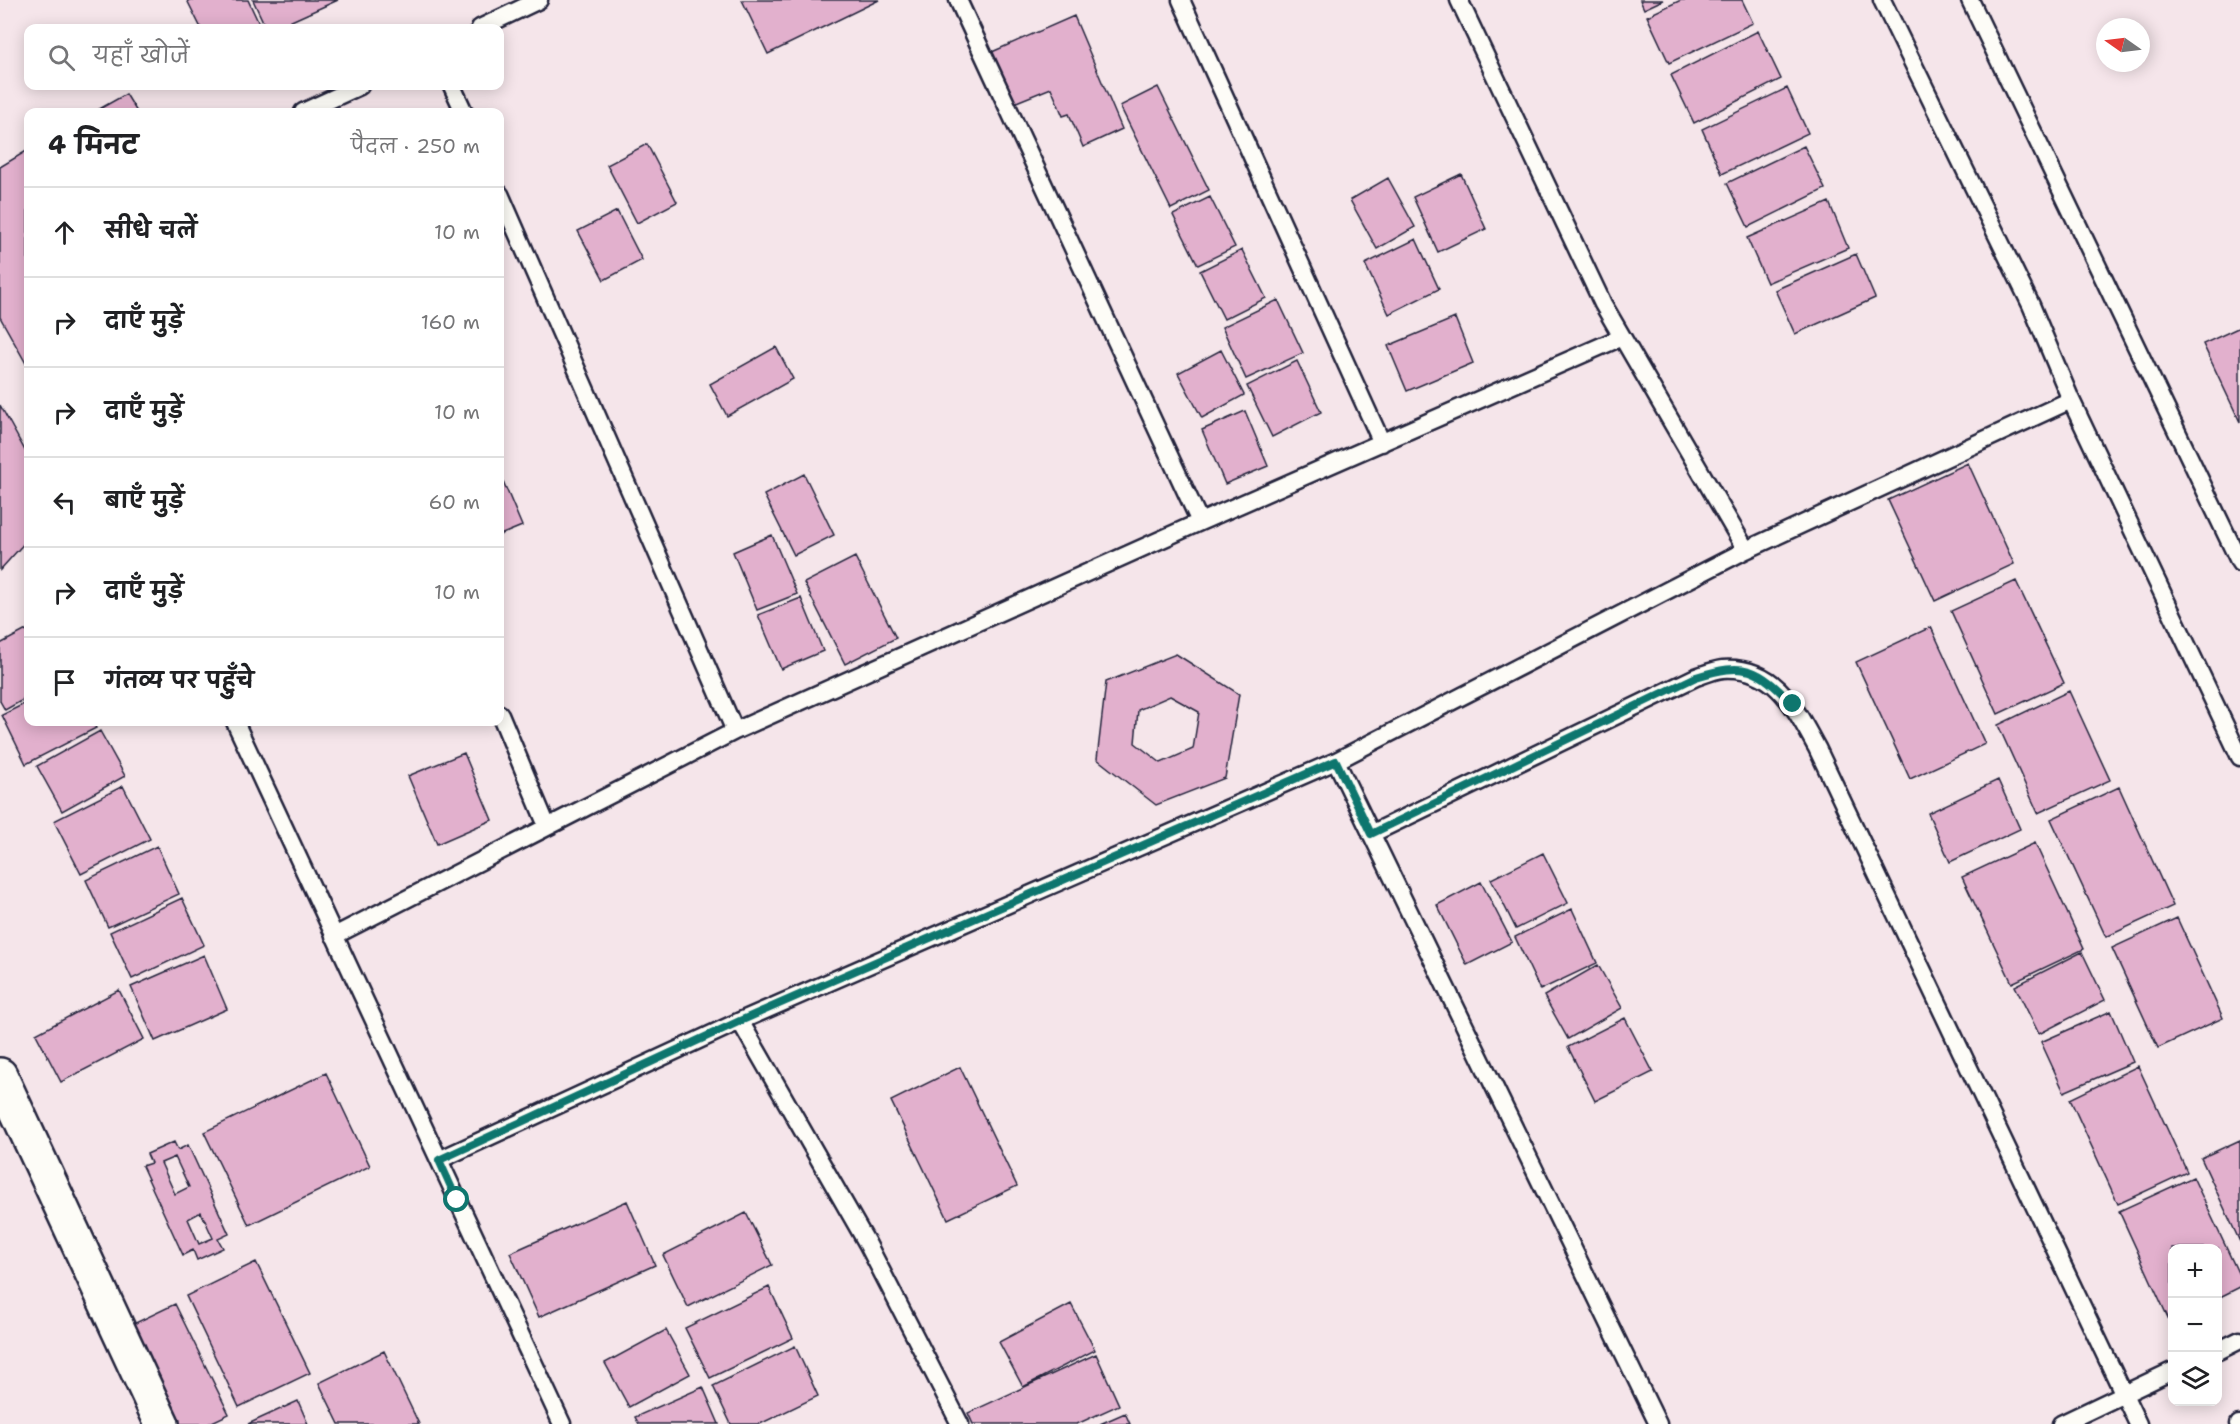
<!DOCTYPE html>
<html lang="hi">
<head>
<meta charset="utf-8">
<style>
	body { margin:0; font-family:"Shantell Sans","Playpen Sans Deva",sans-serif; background:#f2f2f2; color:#202124 }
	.controls { position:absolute; right:18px; bottom:18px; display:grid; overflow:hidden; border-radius:12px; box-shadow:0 3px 15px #0003 }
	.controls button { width:54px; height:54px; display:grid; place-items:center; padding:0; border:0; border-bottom:2px solid #e0e0e0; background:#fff; color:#202124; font:30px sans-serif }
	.compass { position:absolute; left:2096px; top:18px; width:54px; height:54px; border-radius:50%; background:#fff; box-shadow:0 3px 15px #0003; rotate:284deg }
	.stop { position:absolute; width:18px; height:18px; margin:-14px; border:4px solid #0f766e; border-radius:50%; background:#fff }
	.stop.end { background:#0f766e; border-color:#fff; box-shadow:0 2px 6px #0008 }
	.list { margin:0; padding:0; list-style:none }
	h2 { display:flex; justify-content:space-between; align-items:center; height:78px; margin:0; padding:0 24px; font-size:26px }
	h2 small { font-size:20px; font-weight:400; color:#757577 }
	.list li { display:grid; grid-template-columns:39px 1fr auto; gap:18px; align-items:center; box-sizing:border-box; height:90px; padding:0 24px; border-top:2px solid #e0e0e0 }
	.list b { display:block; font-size:22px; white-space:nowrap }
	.list em { font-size:20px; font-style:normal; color:#757577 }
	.icon { flex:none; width:33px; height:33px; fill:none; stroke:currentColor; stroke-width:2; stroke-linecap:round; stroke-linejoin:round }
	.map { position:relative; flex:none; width:2240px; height:1424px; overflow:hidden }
	.search { position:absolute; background:#fff; box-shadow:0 3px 15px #0003; left:24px; top:24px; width:480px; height:66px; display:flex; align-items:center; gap:15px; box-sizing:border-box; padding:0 21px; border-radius:12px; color:#757577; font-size:22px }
	.panel { position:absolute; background:#fff; box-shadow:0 3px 15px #0003; left:24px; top:108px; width:480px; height:618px; border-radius:12px }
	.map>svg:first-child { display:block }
	.building { fill:#e2b0cd; stroke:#22223b; stroke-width:1.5; fill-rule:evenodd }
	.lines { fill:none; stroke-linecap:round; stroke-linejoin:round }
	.lane-casing { stroke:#22223b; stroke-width:21 }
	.street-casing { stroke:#22223b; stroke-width:38 }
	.lane { stroke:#fdfcf7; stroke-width:16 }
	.street { stroke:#fdfcf7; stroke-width:33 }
	.route { stroke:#0f766e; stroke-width:8 }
</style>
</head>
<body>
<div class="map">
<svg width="2240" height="1424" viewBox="0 0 2240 1424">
	<rect width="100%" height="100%" fill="#f5e5ea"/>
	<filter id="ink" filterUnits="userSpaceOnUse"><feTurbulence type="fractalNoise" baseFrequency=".0167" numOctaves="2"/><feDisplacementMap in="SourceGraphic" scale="12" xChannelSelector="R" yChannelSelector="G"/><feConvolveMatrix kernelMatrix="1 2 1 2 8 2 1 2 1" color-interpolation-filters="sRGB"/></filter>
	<g filter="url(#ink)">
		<path class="building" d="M 187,0 L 248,0 L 261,28 L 201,28 Z
			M 253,0 L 338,0 L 276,28 L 266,28 Z
			M 742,0 L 879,0 L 768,54 Z
			M 1640,0 L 1663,0 L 1644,9 Z
			M 1681,0 L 1742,0 L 1753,23 L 1669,63 L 1647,16 Z
			M 1074,16 L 1122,129 L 1083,147 L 1069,114 L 1063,116 L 1051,88 L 1014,103 L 992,52 Z
			M 1758,31 L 1781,79 L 1694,123 L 1671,75 Z
			M 1158,87 L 1209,190 L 1171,209 L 1120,106 Z
			M 1787,88 L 1808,133 L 1722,174 L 1702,129 Z
			M 126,94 L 137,112 L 94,112 Z
			M 647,144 L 677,202 L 637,223 L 607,165 Z
			M 1804,146 L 1825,189 L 1748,227 L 1727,183 Z
			M 28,150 L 28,367 L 0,317 L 0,167 Z
			M 1461,174 L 1486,229 L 1438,252 L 1413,197 Z
			M 1388,178 L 1415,227 L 1377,249 L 1350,200 Z
			M 1210,197 L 1235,247 L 1198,265 L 1173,215 Z
			M 1829,202 L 1848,248 L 1767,283 L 1747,238 Z
			M 617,211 L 642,260 L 604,280 L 578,231 Z
			M 1416,239 L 1439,289 L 1389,314 L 1365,264 Z
			M 1242,250 L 1266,298 L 1224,319 L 1200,271 Z
			M 1856,254 L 1875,298 L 1795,334 L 1775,290 Z
			M 1278,300 L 1303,353 L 1246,379 L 1222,327 Z
			M 1455,318 L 1473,363 L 1407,391 L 1388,346 Z
			M 2240,327 L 2240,422 L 2203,344 Z
			M 776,347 L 793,379 L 727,416 L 710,384 Z
			M 1221,350 L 1244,395 L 1202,418 L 1178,373 Z
			M 1297,361 L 1321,412 L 1272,437 L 1247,386 Z
			M 0,405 L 28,456 L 28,539 L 0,570 Z
			M 1245,411 L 1268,466 L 1225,484 L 1202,430 Z
			M 1968,463 L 2014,564 L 1935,601 L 1888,500 Z
			M 500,474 L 522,526 L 500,535 Z
			M 804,474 L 834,535 L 794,555 L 764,495 Z
			M 772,535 L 797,594 L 757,610 L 733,552 Z
			M 855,557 L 896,638 L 845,664 L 804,583 Z
			M 2016,581 L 2064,683 L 1998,714 L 1951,611 Z
			M 801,598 L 823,651 L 781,669 L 758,615 Z
			M 1931,627 L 1985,744 L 1910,779 L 1856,662 Z
			M 28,629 L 28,697 L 5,710 L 0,701 L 0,644 Z
			M 1176,654 L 1239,694 L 1225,778 L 1156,805 L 1097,759 L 1106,682 ZM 1170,696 L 1199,712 L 1193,749 L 1161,763 L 1135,743 L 1138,710 Z
			M 2069,691 L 2110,780 L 2038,813 L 1998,725 Z
			M 28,702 L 28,722 L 92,722 L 96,728 L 26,764 L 2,715 Z
			M 100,731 L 125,776 L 62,811 L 37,766 Z
			M 464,753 L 492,820 L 437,844 L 408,776 Z
			M 1998,780 L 2020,829 L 1950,862 L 1928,813 Z
			M 123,786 L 150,839 L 81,874 L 54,821 Z
			M 2119,787 L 2173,906 L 2106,937 L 2051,819 Z
			M 2035,843 L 2084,949 L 2012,983 L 1962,877 Z
			M 157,846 L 179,894 L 108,927 L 86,880 Z
			M 1543,853 L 1568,903 L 1516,929 L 1491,879 Z
			M 1481,882 L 1512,942 L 1467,965 L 1437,905 Z
			M 182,898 L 204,945 L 132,979 L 110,932 Z
			M 1572,909 L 1597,963 L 1540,990 L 1515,937 Z
			M 2177,918 L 2223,1018 L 2158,1048 L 2112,948 Z
			M 2082,952 L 2105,1000 L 2039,1034 L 2015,986 Z
			M 204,955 L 227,1009 L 155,1041 L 131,987 Z
			M 1598,965 L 1622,1008 L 1568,1039 L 1544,996 Z
			M 119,990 L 144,1039 L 61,1082 L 36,1034 Z
			M 2111,1011 L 2133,1062 L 2064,1092 L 2041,1042 Z
			M 1625,1018 L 1653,1072 L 1595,1101 L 1568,1047 Z
			M 2138,1066 L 2187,1172 L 2118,1204 L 2070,1099 Z
			M 960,1067 L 1017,1186 L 948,1219 L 891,1101 Z
			M 326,1073 L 370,1166 L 249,1225 L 204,1132 Z
			M 2240,1140 L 2240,1242 L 2201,1158 Z
			M 174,1142 L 178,1150 L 188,1145 L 229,1234 L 218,1239 L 223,1248 L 197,1260 L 193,1250 L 183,1255 L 142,1166 L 151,1163 L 147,1154 ZM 175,1157 L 189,1187 L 175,1194 L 161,1163 ZM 201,1212 L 213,1238 L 199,1244 L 188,1219 Z
			M 2193,1177 L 2240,1277 L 2240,1287 L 2218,1298 L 2218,1248 L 2172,1248 L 2172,1318 L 2169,1320 L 2119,1211 Z
			M 627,1201 L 655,1265 L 539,1317 L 510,1253 Z
			M 746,1213 L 772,1265 L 688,1307 L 663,1255 Z
			M 256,1262 L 310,1373 L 239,1407 L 186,1296 Z
			M 769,1287 L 793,1338 L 710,1378 L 685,1328 Z
			M 175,1304 L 229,1414 L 208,1424 L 174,1424 L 127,1327 Z
			M 1071,1304 L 1095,1350 L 1023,1387 L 999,1342 Z
			M 666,1330 L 690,1374 L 629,1407 L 605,1363 Z
			M 795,1346 L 818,1396 L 760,1424 L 731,1424 L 713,1386 Z
			M 384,1351 L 419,1424 L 339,1424 L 319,1383 Z
			M 1096,1354 L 1119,1405 L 1077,1424 L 973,1424 L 968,1413 Z
			M 703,1387 L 719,1424 L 639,1424 L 635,1417 Z
			M 298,1401 L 308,1424 L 248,1424 Z
			M 1125,1413 L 1130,1424 L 1100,1424 Z"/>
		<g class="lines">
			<defs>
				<path id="lane" d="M 958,0 L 1200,522
					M 1181,0 L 1382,443
					M 1459,0 L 1603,304 L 1746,550
					M 1882,0 L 2031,305 L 2071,400 L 2240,757
					M 1970,0 L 2240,563
					M 480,28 L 539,0
					M 452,86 L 464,112
					M 303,112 L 360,86
					M 500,194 L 735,731
					M 500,714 L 547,826
					M 235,722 L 562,1424
					M 1336,761 L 1658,1424
					M 1371,834 L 1696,677 C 1705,674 1714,670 1723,669 C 1776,666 1795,708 1817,748 L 2138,1424
					M 334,936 L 735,731 L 1200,522 L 1622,337
					M 740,1021 L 867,1243 L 960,1424
					M 439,1160 L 740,1021 L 1336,761 L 1746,550 L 2071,400
					M 2218,1351 L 2240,1340
					M 2061,1424 L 2172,1371
					M 2239,1424 L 2240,1424"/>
				<path id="street" d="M 0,1075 L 162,1424"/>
			</defs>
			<use href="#lane" class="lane-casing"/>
			<use href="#street" class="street-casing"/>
			<use href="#lane" class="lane"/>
			<use href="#street" class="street"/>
		</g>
	</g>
	<g class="lines" filter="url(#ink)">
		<path class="route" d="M 457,1200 L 439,1160 L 740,1021 L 1336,761 L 1371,834 L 1696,677 C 1746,661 1757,668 1793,704"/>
	</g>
</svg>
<div class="controls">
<button>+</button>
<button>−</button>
<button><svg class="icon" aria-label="layers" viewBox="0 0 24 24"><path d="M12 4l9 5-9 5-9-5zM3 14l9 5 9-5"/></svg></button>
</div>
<svg class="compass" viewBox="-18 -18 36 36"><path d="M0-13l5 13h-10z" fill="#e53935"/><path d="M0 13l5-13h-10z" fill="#757577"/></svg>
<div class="stop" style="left:457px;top:1200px"></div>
<div class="stop end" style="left:1793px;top:704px"></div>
<div class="search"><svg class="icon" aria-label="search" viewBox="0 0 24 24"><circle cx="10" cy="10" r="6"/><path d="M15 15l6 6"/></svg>यहाँ खोजें</div>
<section class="panel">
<h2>4 मिनट<small>पैदल · 250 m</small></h2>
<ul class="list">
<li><svg class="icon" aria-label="ahead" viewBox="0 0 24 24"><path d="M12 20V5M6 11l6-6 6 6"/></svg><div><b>सीधे चलें</b></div><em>10 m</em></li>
<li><svg class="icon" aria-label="right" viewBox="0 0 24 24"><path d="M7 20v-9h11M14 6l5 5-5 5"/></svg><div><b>दाएँ मुड़ें</b></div><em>160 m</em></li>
<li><svg class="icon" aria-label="right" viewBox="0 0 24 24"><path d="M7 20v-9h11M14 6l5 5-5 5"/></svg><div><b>दाएँ मुड़ें</b></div><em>10 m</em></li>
<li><svg class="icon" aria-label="left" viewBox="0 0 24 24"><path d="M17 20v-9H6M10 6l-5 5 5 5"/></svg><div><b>बाएँ मुड़ें</b></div><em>60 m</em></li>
<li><svg class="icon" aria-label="right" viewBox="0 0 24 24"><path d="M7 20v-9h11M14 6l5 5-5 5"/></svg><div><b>दाएँ मुड़ें</b></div><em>10 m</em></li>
<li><svg class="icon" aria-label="arrive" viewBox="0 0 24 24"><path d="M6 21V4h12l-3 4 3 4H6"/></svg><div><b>गंतव्य पर पहुँचे</b></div></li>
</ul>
</section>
</div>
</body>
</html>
